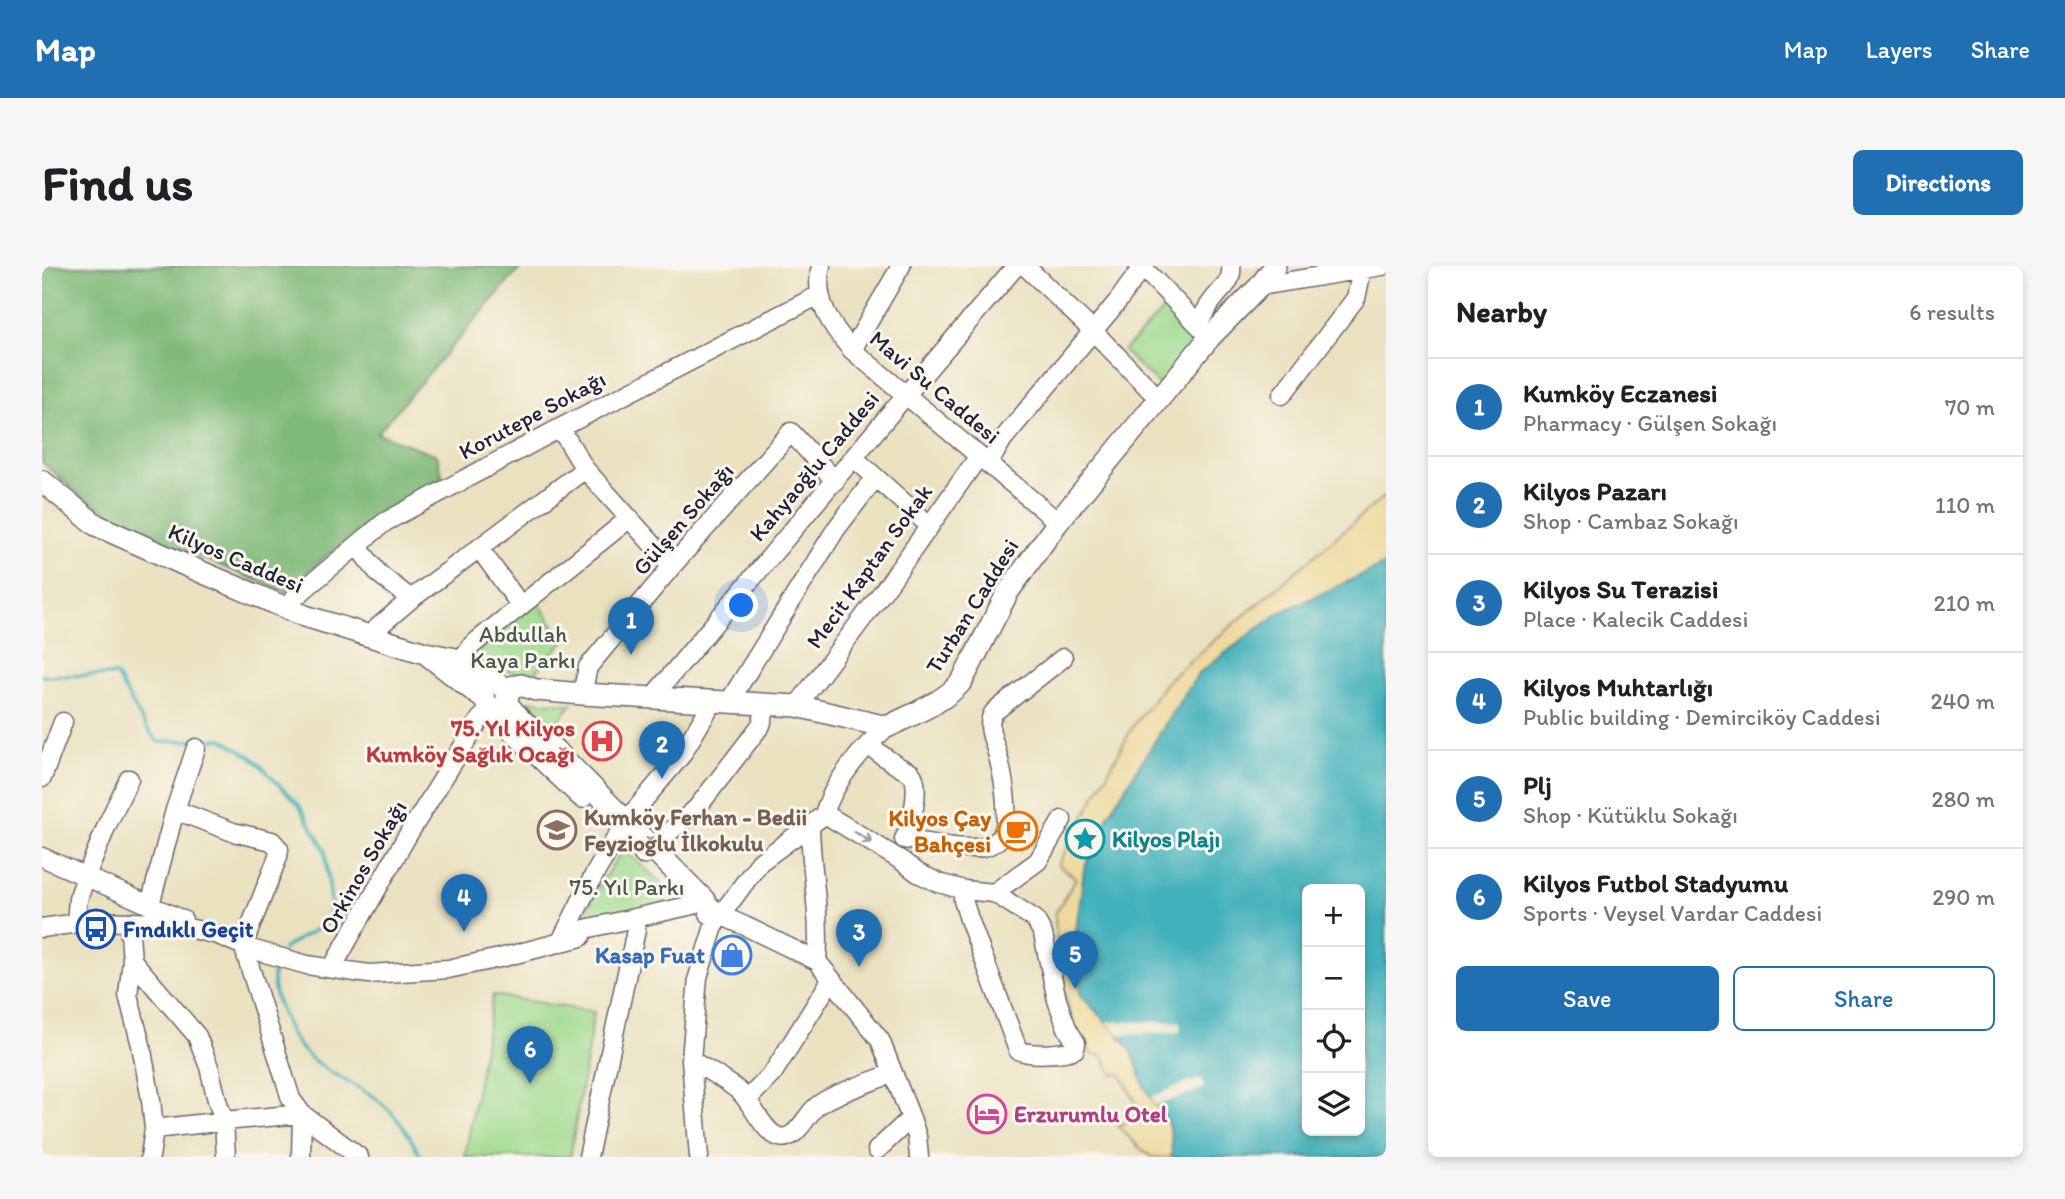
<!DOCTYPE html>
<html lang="en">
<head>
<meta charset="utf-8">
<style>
	body { margin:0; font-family:Itim,sans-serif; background:#f6f6f6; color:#202124 }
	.controls { position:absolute; right:21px; bottom:21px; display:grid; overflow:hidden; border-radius:10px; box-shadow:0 4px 10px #0003 }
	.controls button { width:63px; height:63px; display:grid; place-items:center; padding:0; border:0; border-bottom:2px solid #e0e0e0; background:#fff; color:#202124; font:35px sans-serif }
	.you { position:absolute; left:700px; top:340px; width:24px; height:24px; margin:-18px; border:5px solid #fff; border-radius:50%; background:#1a73e8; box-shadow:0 0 0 10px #1a73e833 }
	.badge { display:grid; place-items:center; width:46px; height:46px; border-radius:50%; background:#1f6fb2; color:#fff; font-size:23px; font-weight:700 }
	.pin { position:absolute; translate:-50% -58px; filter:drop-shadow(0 2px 4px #0008) }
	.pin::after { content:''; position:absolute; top:37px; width:24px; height:21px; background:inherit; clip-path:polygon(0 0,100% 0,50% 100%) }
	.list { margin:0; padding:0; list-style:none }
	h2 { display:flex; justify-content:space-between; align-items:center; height:91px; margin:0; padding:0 28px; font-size:30px }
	h2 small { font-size:23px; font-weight:400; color:#757577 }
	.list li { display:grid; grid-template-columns:46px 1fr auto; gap:21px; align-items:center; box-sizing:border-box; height:98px; padding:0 28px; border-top:2px solid #e0e0e0 }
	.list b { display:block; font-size:26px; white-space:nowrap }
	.list p { margin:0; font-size:23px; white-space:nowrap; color:#757577 }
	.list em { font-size:23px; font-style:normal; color:#757577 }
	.actions { display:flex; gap:14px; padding:21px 28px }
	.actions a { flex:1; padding:16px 0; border:2px solid #1f6fb2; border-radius:10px; text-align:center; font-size:24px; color:#1f6fb2 }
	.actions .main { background:#1f6fb2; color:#fff }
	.icon { flex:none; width:38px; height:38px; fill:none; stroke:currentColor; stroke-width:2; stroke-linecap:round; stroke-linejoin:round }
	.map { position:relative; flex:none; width:1344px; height:891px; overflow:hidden; border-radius:10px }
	header { display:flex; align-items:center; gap:42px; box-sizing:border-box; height:98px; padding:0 35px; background:#1f6fb2; color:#fff }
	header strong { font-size:33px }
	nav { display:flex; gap:38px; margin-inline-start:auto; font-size:24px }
	.intro { display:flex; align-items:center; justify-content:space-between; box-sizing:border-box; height:168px; padding:0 42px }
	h1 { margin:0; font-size:49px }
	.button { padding:18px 32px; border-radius:10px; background:#1f6fb2; color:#fff; font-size:24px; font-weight:700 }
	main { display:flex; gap:42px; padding:0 42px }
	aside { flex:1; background:#fff; border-radius:10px; box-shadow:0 4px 10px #0003 }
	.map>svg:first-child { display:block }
	.green { fill:#9fda8d; stroke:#607e64; stroke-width:2 }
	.forest { fill:#7fba78; stroke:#506e5a; stroke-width:2 }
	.sand { fill:#eeda9e; stroke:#887e6c; stroke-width:2 }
	.water { fill:#40b0ba; stroke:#31697a; stroke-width:2; fill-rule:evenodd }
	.pier { fill:#eae1bf }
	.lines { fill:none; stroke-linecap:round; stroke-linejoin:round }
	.stream { stroke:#40b0ba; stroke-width:3.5 }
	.minor-casing { stroke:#686569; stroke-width:21 }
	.major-casing { stroke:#686569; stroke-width:24 }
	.minor { stroke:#fff; stroke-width:18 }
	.major { stroke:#fff; stroke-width:21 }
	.oneway { stroke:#9c9ca7 }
	.labels { text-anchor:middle; stroke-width:6; stroke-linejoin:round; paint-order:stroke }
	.street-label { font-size:23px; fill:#22223b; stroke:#fbf7ec }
	.park-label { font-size:23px; fill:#485954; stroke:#fbf7ec }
	.health-label { font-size:23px; font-weight:bold; fill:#be3a42; stroke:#fbf7ec; text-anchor:end }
	.education-label { font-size:23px; font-weight:bold; fill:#785e54; stroke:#fbf7ec; text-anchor:start }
	.food-label { font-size:23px; font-weight:bold; fill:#c56008; stroke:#fbf7ec; text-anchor:end }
	.culture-label { font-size:23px; font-weight:bold; fill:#0d838f; stroke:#fbf7ec; text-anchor:start }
	.transit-label { font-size:23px; font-weight:bold; fill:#164399; stroke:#fbf7ec; text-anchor:start }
	.shop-label { font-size:23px; font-weight:bold; fill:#366cbe; stroke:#fbf7ec; text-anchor:end }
	.hotel-label { font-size:23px; font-weight:bold; fill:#b23c85; stroke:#fbf7ec; text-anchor:start }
</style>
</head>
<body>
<header>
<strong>Map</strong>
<nav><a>Map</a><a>Layers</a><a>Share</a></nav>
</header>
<div class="intro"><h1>Find us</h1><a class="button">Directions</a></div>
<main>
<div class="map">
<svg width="1344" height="891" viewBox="0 0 1344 891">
	<rect width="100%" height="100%" fill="#fbf7ec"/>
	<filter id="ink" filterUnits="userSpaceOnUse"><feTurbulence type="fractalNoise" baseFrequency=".0143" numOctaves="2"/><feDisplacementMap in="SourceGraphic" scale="14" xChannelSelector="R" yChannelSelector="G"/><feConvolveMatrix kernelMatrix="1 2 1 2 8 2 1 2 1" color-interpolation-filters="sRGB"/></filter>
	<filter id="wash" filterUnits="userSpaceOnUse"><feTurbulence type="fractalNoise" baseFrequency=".00686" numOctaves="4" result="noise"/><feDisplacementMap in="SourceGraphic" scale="28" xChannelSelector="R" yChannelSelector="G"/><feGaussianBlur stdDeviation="1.57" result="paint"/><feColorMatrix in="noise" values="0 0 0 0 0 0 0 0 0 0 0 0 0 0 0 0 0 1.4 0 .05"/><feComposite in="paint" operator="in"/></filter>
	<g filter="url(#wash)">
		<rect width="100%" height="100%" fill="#eae1bf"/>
		<path class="green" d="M 1126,39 C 1133,45 1141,51 1147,58 C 1161,77 1129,105 1117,119 L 1081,85 Z
			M 496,336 L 522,375 L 488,412 L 463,404 L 439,393 L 438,382 Z
			M 488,435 L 530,438 L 505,468 L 480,446 Z
			M 580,585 L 583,585 L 615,613 L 625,624 L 622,637 L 547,655 L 542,648 L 562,612 Z
			M 451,729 L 552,746 L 528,891 L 423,891 Z"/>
		<path class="forest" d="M 0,0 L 480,0 L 335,167 L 395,189 L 401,213 C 342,241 291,282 243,326 L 125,278 L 42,233 L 0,196 Z"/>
		<path class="sand" d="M 1344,229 L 1344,298 L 1235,348 L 1140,432 L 1067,548 L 1042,603 L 1064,756 L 1077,769 L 1090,785 L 1102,820 L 1114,840 L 1124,853 L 1129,868 L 1130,891 L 1110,891 L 1100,884 L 1076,860 L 1099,848 L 1079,808 L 1071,809 L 1060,789 L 1051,789 L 1031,759 L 1016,702 L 1013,648 L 1034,612 L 1016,599 L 1091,460 L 1127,413 Z"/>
		<path class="water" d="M 1344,298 L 1344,891 L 1130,891 L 1129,868 L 1124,853 L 1114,840 L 1102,820 L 1090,785 L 1077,769 L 1039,730 L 1031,690 L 1042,603 L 1067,548 L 1140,432 L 1157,407 L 1235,348 ZM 1265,623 L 1318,623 L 1318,865 L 1265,865 Z"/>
		<path class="pier" d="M 1064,756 L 1138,756 L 1138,766 L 1077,769 Z
			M 1159,812 L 1162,822 L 1114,840 L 1109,831 Z"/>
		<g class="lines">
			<path class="stream" d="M 0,410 L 74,409 L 102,458 L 116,476 L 180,473 L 211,492 L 257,539 L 283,584 L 289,638 L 285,657 C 274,664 247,677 241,684
				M 234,698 C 228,709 232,728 237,740 C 242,751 246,765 253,775 C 273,803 305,813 332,831 C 354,847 367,868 379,891"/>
		</g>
	</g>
	<g filter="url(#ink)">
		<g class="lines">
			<defs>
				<path id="minor" d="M 779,0 C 771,34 789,60 810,84 L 1016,256
					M 983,0 L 1051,65 L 1117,133
					M 1099,0 L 1168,71
					M 1218,20 L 1340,0
					M 1156,58 C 1161,50 1165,41 1171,34 C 1180,22 1191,16 1189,0
					M 810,84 L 859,0
					M 1240,129 L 1314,32 L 1320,4
					M 518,162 L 543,203 L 630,300
					M 812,192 L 888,260
					M 947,197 L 961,173 L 1076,35 L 1101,0
					M 315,280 L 337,308 L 369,333
					M 437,282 L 479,340
					M 248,343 L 253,331 L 343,256 L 518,162 L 777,29
					M 328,368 L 369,333 L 543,203
					M 419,394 L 430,379 L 588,252
					M 540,428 L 546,401 L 630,300 L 749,166 L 793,215
					M 609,433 L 863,130 L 974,0
					M 687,436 L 794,263 L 833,212
					M 755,440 L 848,316 L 937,190
					M 826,479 C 837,487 847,495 859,502 C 859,502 869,507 869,507 C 880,519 869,561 862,573
					M 0,512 L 21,456
					M 133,544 L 191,566 L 230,575 L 237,583 L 236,591 L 201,679
					M 782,549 L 788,551 L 860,595 L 876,607 L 897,617 L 922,624 L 952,627 L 993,653 L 1001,668 L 1015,734 L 1025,762 L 1034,777 L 1033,783 C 1022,788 987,790 976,784 L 927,653 L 921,634 L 922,624
					M 768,561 C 769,606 779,650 775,695
					M 862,573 C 883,576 911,583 932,582 C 942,582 955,578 960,569 C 970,548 960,504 954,483 C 950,470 944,458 952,446 L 1021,392
					M 601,589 L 655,542 L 719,459 L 725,438
					M 0,591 L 141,654
					M 952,627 L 996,595 L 1020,554
					M 108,639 L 133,544 L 154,482
					M 667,648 L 678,649 L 703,660 L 775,695 L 838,774 L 869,852 L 875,870 L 877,891
					M 87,656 L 90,694 L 86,729 L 99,779 L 109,834 L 112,863 L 108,891
					M 34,657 L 36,633 L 44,611 L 65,559 L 87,513
					M 0,662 L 51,655 L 125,657 L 176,669 L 209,683 L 265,699 L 327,708 L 406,703 L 458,692 L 539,671 L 543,663 L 651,639 L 662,634 L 678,649
					M 518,677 L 552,609 L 584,555 L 638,491 L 671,436
					M 201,679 L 249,833 L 260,848 L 259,891
					M 90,694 L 155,770 L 167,801 L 175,834 L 182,855 L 184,891
					M 290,702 L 364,572 L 438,453 L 450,443
					M 649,794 C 664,804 687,815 699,827 C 711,838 721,866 737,871 C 753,876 764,850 773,842 C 785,829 833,815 851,807
					M 705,834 L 731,807 L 789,714
					M 112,863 L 182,855 L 260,848 L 317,891
					M 835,884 L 869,852
					M 546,891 L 594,664 L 593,652
					M 657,891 L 649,794 L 656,711 L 673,657 L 718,596 L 782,549 C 790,518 820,482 845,461"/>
				<path id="major" d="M 0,215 L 54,259 L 143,299 L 263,350 L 383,387 L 419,394 L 462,422 L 466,430 L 464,437
					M 387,390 L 442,433 L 447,441 L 454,443
					M 462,422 L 479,419 L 494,424 L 540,428 L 755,440 L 845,461 C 870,448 902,437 920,415 L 966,326 L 1016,256 L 1168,71 L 1218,20 L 1233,0
					M 464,437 L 478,453 L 516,487 L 662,634
					M 454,443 L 458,453 L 540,531"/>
			</defs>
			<use href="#minor" class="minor-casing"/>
			<use href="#major" class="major-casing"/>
			<use href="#minor" class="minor"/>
			<use href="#major" class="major"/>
		</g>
		<defs><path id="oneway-shaft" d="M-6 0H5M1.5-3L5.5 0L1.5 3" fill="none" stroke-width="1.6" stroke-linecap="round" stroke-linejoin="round" transform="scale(1.75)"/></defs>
		<use class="oneway" href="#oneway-shaft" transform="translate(821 571) rotate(32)"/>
	</g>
	<defs>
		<symbol id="hospital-ring" viewBox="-11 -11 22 22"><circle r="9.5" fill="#fbf7ec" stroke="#e0444e" stroke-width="1.5"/><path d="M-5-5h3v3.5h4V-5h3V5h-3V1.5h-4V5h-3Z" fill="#e0444e"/></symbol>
		<symbol id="school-ring" viewBox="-11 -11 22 22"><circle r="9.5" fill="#fbf7ec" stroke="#8d6e63" stroke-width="1.5"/><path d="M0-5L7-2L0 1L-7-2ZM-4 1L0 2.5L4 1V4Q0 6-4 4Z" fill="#8d6e63"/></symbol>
		<symbol id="cafe-ring" viewBox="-11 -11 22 22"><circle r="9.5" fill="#fbf7ec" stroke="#e8710a" stroke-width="1.5"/><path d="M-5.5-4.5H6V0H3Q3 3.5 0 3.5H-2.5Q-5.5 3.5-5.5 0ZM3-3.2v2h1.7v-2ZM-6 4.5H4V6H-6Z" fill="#e8710a"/></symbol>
		<symbol id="sight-ring" viewBox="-11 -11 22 22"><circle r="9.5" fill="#fbf7ec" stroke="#0f9aa8" stroke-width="1.5"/><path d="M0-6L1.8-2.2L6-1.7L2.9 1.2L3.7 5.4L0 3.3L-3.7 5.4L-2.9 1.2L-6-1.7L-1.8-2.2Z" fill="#0f9aa8"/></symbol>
		<symbol id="bus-ring" viewBox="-11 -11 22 22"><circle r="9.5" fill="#fbf7ec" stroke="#1a4fb4" stroke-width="1.5"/><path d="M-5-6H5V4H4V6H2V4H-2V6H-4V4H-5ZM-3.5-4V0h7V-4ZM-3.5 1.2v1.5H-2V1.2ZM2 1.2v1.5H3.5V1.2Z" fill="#1a4fb4"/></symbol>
		<symbol id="shop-ring" viewBox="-11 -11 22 22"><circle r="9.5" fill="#fbf7ec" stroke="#3f7fe0" stroke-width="1.5"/><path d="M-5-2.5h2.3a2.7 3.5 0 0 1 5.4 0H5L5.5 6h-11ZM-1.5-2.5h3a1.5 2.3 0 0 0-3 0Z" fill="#3f7fe0"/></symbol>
		<symbol id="hotel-ring" viewBox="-11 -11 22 22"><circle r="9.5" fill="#fbf7ec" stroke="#d1479c" stroke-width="1.5"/><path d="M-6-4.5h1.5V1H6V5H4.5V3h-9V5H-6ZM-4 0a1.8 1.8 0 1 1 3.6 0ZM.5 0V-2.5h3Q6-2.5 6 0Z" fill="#d1479c"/></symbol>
	</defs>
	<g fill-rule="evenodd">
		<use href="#hospital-ring" x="538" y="453" width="44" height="44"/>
		<use href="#school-ring" x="493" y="542" width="44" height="44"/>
		<use href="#cafe-ring" x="954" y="543" width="44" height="44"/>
		<use href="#sight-ring" x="1021" y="551" width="44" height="44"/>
		<use href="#bus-ring" x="32" y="641" width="44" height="44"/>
		<use href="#shop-ring" x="668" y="667" width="44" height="44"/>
		<use href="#hotel-ring" x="923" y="826" width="44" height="44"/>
	</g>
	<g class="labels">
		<g class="street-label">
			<text transform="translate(893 121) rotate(40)" y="8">Mavi Su Caddesi</text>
			<text transform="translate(490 149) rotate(-28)" y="8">Korutepe Sokağı</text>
			<text transform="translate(772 200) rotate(-50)" y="8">Kahyaoğlu Caddesi</text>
			<text transform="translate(641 253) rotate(-49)" y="8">Gülşen Sokağı</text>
			<text transform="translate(194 292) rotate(23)" y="8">Kilyos Caddesi</text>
			<text transform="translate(827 300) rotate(-54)" y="8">Mecit Kaptan Sokak</text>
			<text transform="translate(930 340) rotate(-58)" y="8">Turban Caddesi</text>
			<text transform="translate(321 601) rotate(-60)" y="8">Orkinos Sokağı</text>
		</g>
		<g class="park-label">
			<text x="481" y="376">Abdullah<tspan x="481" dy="26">Kaya Parkı</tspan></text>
			<text x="585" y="629">75. Yıl Parkı</text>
		</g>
		<g class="health-label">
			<text x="533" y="470">75. Yıl Kilyos<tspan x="533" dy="26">Kumköy Sağlık Ocağı</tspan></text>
		</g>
		<g class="education-label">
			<text x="542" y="559">Kumköy Ferhan - Bedii<tspan x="542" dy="26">Feyzioğlu İlkokulu</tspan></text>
		</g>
		<g class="food-label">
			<text x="949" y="560">Kilyos Çay<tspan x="949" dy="26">Bahçesi</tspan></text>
		</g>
		<g class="culture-label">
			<text x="1070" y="581">Kilyos Plajı</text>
		</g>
		<g class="transit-label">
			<text x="81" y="671">Fındıklı Geçit</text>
		</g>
		<g class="shop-label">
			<text x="663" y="697">Kasap Fuat</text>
		</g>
		<g class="hotel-label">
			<text x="972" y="856">Erzurumlu Otel</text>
		</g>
	</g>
</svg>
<div class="controls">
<button>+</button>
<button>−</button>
<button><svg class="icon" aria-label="locate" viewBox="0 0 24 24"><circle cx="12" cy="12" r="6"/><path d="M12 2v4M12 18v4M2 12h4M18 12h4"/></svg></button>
<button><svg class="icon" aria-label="layers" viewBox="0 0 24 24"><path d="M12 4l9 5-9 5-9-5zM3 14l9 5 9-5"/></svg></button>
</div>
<div class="you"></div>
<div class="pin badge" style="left:589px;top:389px">1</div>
<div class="pin badge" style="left:620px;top:513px">2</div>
<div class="pin badge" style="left:817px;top:701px">3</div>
<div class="pin badge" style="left:422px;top:666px">4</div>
<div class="pin badge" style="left:1033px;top:723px">5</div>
<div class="pin badge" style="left:488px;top:818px">6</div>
</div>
<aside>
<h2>Nearby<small>6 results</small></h2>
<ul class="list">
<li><span class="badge">1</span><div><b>Kumköy Eczanesi</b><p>Pharmacy · Gülşen Sokağı</p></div><em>70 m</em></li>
<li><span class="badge">2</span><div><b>Kilyos Pazarı</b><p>Shop · Cambaz Sokağı</p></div><em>110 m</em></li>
<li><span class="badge">3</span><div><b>Kilyos Su Terazisi</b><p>Place · Kalecik Caddesi</p></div><em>210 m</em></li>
<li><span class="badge">4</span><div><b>Kilyos Muhtarlığı</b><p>Public building · Demirciköy Caddesi</p></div><em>240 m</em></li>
<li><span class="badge">5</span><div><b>Plj</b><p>Shop · Kütüklu Sokağı</p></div><em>280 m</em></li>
<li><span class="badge">6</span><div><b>Kilyos Futbol Stadyumu</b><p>Sports · Veysel Vardar Caddesi</p></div><em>290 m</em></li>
</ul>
<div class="actions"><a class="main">Save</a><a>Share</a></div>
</aside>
</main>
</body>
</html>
